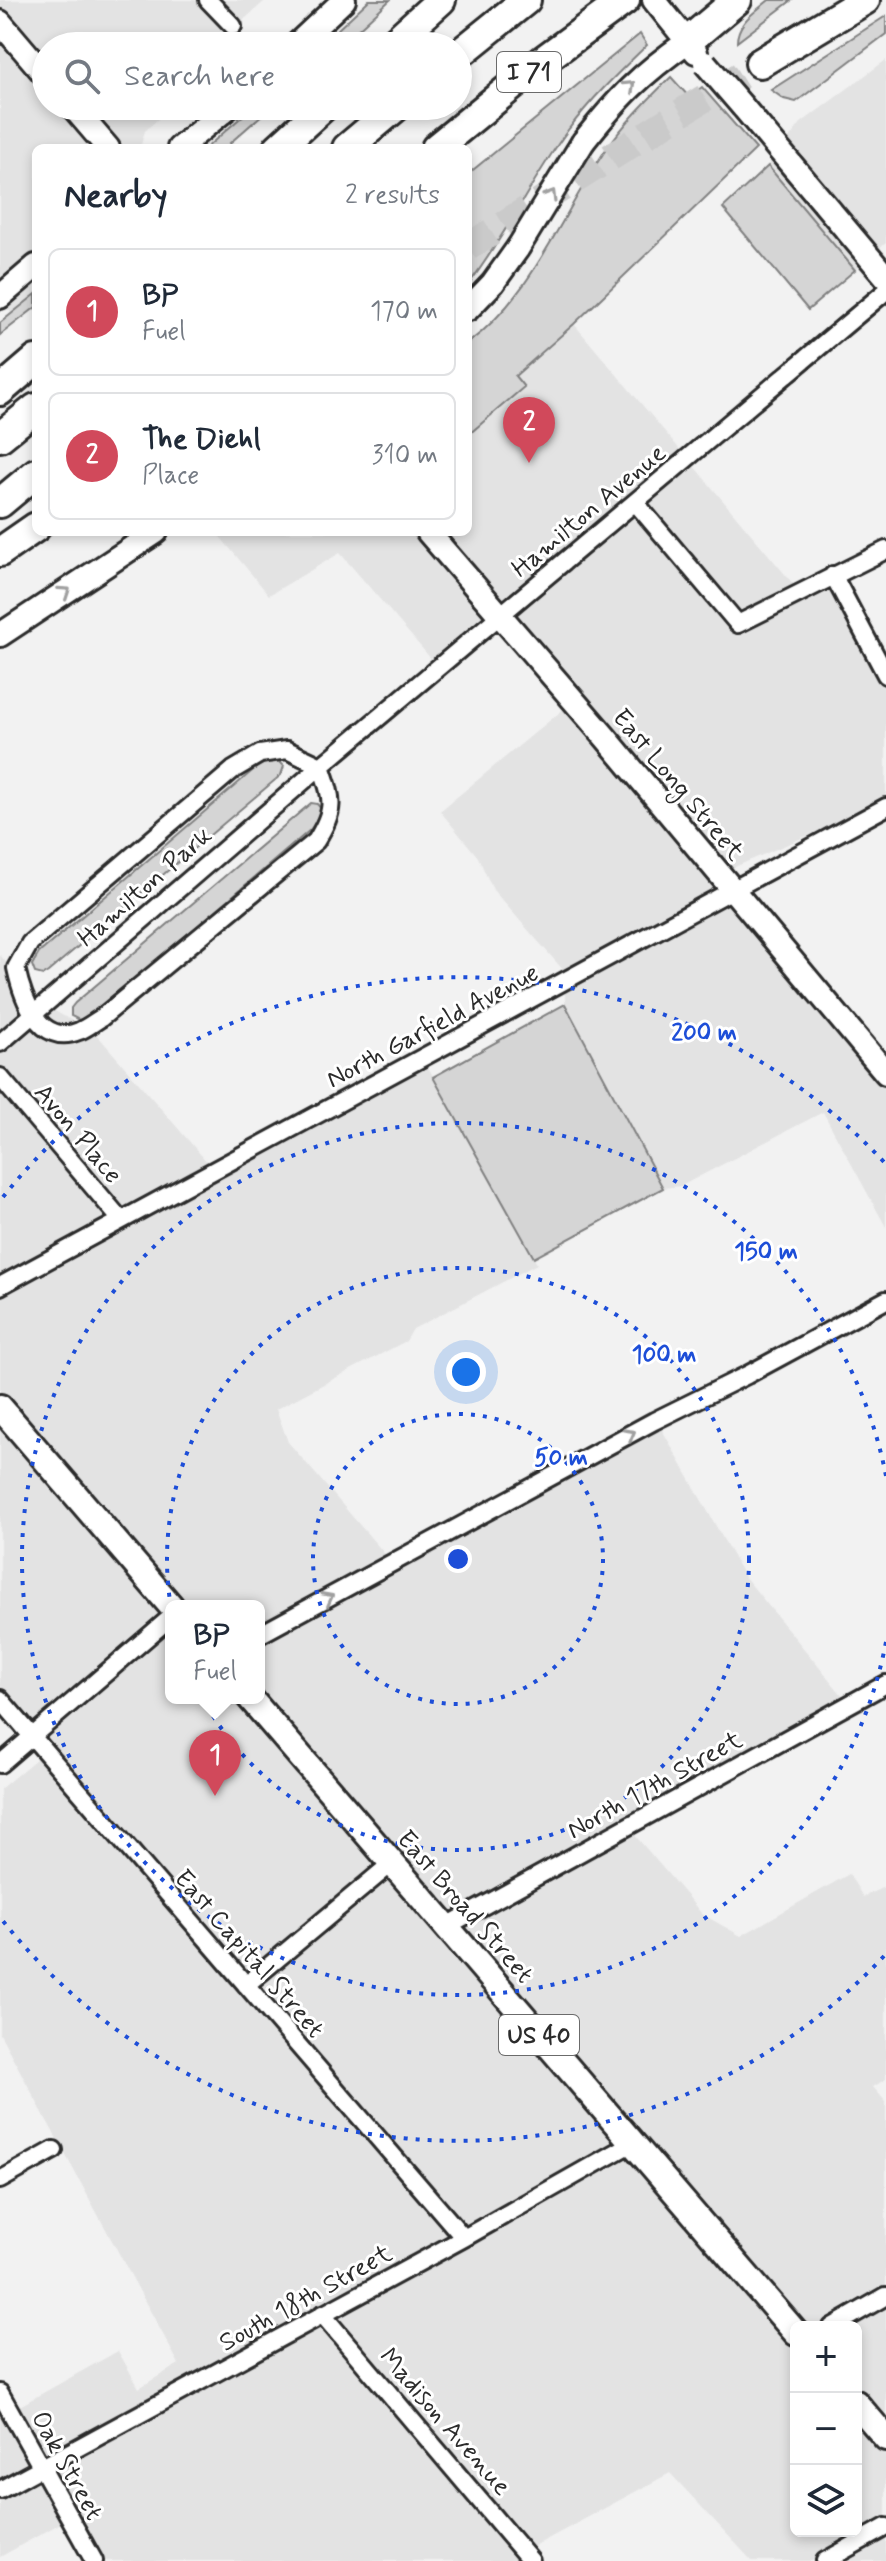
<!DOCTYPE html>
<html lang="en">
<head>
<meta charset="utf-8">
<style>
	body { margin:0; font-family:Mynerve,sans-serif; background:#f6f6f7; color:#1f2937 }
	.controls { position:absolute; right:24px; bottom:24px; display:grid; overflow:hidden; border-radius:12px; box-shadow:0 4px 12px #0003 }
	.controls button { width:72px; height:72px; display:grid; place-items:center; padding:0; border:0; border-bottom:2px solid #e0e1e3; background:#fff; color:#1f2937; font:40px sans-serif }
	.you { position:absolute; left:466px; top:1372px; width:28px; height:28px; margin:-20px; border:6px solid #fff; border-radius:50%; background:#1a73e8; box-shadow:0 0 0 12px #1a73e833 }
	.badge { display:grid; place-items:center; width:52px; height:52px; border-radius:50%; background:#d1495b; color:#fff; font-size:26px; font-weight:700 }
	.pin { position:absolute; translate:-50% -66px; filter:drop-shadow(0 2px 4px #0008) }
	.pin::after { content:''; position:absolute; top:42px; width:28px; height:24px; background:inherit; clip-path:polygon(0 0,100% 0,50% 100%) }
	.popup { position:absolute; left:165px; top:1600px; width:100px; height:104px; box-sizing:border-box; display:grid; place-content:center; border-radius:12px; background:#fff; filter:drop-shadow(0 2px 6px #0005); font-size:26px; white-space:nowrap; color:#747a83 }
	.popup b { font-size:30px; color:#1f2937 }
	.popup::after { content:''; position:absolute; left:50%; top:100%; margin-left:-16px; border:16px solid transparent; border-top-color:#fff }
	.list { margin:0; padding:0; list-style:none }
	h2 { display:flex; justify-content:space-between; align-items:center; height:104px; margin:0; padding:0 32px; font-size:34px }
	h2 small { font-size:26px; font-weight:400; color:#747a83 }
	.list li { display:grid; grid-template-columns:52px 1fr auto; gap:24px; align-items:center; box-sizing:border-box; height:128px; margin:0 16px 16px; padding:0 16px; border:2px solid #e0e1e3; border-radius:12px }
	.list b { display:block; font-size:30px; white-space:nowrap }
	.list p { margin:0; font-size:26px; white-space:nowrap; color:#747a83 }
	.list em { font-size:26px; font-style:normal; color:#747a83 }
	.icon { flex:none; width:44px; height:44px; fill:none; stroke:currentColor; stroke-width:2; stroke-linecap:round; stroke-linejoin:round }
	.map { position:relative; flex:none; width:886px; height:2561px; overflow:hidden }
	.search { position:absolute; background:#fff; box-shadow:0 4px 12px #0003; left:32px; top:32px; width:440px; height:88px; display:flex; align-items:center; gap:20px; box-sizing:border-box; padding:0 28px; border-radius:44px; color:#747a83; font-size:30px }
	.panel { position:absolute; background:#fff; box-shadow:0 4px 12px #0003; left:32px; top:144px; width:440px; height:392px; border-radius:12px }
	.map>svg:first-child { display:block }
	.built { fill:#e3e3e3; fill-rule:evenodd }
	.green { fill:#d5d5d5; stroke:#808080; stroke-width:2 }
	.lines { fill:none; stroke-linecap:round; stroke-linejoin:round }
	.highway-tunnel { stroke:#cacaca; stroke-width:28; stroke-dasharray:28 14; stroke-linecap:butt }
	.street-casing { stroke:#2b2b2b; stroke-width:22 }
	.secondary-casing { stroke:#2b2b2b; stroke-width:28 }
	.primary-casing { stroke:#2b2b2b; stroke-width:30 }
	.highway-casing { stroke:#2b2b2b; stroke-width:34 }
	.street { stroke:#fff; stroke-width:16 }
	.secondary { stroke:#fff; stroke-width:22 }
	.primary { stroke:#fff; stroke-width:24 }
	.highway { stroke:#fff; stroke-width:28 }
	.secondary-bridge-casing { stroke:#2b2b2b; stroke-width:28; stroke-linecap:butt }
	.secondary-bridge { stroke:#fff; stroke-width:22 }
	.oneway { stroke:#a0a0a0 }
	.ring { fill:none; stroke:#1d4ed8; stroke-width:4; stroke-dasharray:4 8 }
	.labels { text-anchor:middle; stroke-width:6; stroke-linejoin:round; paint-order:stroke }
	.shield { fill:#fff; stroke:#6b6b6b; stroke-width:2 }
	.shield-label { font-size:24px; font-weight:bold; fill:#2b2b2b }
	.street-label { font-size:26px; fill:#2b2b2b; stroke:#fff }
	.centre { fill:#1d4ed8; stroke:#fff; stroke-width:4 }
	.ring-label { font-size:24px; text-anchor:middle; font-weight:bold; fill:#1d4ed8; stroke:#fff; stroke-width:6; stroke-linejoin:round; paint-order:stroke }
</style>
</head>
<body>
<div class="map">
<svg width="886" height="2561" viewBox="0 0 886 2561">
	<rect width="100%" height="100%" fill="#f2f2f2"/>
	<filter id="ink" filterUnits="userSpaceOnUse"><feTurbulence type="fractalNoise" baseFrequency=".0125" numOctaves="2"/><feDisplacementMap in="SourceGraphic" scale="16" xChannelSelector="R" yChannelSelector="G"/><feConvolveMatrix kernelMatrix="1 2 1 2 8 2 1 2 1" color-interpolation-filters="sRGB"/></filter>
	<g filter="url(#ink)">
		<path class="built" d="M 0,0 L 266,0 L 239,24 L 228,24 L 233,46 L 46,46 L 46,106 L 172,106 L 145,131 L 140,148 L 36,148 L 36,294 L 12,314 L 0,300 Z
			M 886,60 L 886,243 L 855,270 L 768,166 L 801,123 Z
			M 574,324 L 800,592 L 839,575 L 886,665 L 886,802 L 730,869 L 886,1056 L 886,1227 L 823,1112 L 681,1186 L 663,1188 L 565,1004 L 565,972 L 493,890 L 478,857 L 440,811 L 571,703 L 500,616 L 439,668 L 340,553 L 269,595 L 216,532 L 468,532 L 468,435 L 524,387 L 515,376 Z
			M 0,955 L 41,1003 L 98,1036 L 214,1170 L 423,1058 L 537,1264 L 413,1329 L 406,1341 L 276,1409 L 288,1442 L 390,1560 L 656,1419 L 744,1576 L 847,1701 L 834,1724 L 741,1776 L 727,1764 L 627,1826 L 702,1914 L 741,1936 L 849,1874 L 863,1897 L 886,1886 L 886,2079 L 873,2087 L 886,2102 L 886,2561 L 752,2561 L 670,2473 L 527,2550 L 533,2561 L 92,2561 L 68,2519 L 0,2557 L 0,2417 L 118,2351 L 139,2388 L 179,2364 L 0,2034 L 0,1789 L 36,1759 L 35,1733 L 0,1692 ZM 171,1606 L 259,1606 L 259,1698 L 171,1698 ZM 796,2327 L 856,2327 L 856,2531 L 796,2531 Z"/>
		<path class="green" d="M 369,0 L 390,0 L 340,46 L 320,46 Z
			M 769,0 L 792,0 L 737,42 C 737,22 755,12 769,0 Z
			M 886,16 L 886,34 L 796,102 L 784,99 L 771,90 Z
			M 640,34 L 647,45 C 619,72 591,99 568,130 C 531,180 506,236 468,285 L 468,174 Z
			M 671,77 L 689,97 L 702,87 L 756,149 L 574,324 L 515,376 L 524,387 L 468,435 L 468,343 C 530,297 558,223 599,160 C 616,132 647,100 671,77 Z
			M 254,106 L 272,106 L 230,143 L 233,148 L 206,148 Z
			M 768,166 L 855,270 L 808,310 L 723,208 Z
			M 36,294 L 36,307 L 0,335 L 0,323 Z
			M 276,758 L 284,766 L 281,775 L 48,972 L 43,975 L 35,973 L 32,965 L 39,953 L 258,766 Z
			M 311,803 L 317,804 L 323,811 L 310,830 L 92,1016 L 79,1020 L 71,1016 L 71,1008 L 75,1003 Z
			M 565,1004 L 663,1188 L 534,1258 L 433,1077 Z"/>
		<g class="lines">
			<path class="highway-tunnel" d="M 468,247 L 760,63"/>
			<defs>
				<path id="street" d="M 208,0 L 233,26
					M 635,502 L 738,624 L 886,550
					M 833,575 L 886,675
					M 287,750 L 321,766 C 333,801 336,808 316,841 L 101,1018 C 94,1022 87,1028 79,1031 C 39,1048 22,996 16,968 L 30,943 L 233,770 L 260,754 Z
					M 0,1043 L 321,766 L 886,291
					M 0,1077 L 121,1220
					M 0,1286 L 886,807
					M 259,1635 L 654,1421 L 747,1375 L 886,1300
					M 0,1699 L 464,2238
					M 0,1764 L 171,1617
					M 447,1926 L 886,1684
					M 246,1985 L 392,1863
					M 0,2180 L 54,2150
					M 322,2314 L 531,2561
					M 832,2327 L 886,2296
					M 0,2393 L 94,2561
					M 0,2490 L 464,2238 L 632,2143
					M 825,2561 L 886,2527"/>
				<path id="secondary" d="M 654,0 L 696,52
					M 0,22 L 46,76
					M 295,46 L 344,0
					M 72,106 L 108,148
					M 743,107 L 886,277
					M 583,142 C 618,98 641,74 687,42
					M 179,148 L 230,106
					M 0,297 L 36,266
					M 468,309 L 493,283 L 518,248
					M 428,532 L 606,738 L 886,1073
					M 0,635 L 156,532"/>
				<path id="primary" d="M 0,1407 L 171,1606
					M 250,1698 L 796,2333
					M 856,2403 L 886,2438"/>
				<path id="highway" d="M 687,42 L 737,0
					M 390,46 L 441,0
					M 458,55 L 526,0
					M 760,63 L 865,0
					M 278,148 L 324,106
					M 347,148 L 397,106
					M 436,148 L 545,59 L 625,0
					M 0,391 L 36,360
					M 0,437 L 36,408
					M 0,503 L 36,473
					M 0,552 L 36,527"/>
			</defs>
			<use href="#street" class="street-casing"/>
			<use href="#secondary" class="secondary-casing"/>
			<use href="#primary" class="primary-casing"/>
			<use href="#highway" class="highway-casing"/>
			<use href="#street" class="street"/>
			<use href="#secondary" class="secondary"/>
			<use href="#primary" class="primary"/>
			<use href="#highway" class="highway"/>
			<defs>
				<path id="secondary-bridge" d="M 705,63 L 743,107
					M 518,248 L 583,142"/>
			</defs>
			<use href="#secondary-bridge" class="secondary-bridge-casing"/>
			<use href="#secondary-bridge" class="secondary-bridge"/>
		</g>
		<defs><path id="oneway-chevron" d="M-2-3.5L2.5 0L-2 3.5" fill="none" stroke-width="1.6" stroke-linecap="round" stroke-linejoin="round" transform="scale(2)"/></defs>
		<g class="oneway">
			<use href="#oneway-chevron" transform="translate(630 86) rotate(-43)"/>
			<use href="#oneway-chevron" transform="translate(551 195) rotate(-59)"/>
			<use href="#oneway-chevron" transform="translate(65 592) rotate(-34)"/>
			<use href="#oneway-chevron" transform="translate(630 1434) rotate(-29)"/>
			<use href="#oneway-chevron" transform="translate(328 1598) rotate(-28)"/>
		</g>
	</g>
	<g class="ring">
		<circle cx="458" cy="1559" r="145"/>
		<circle cx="458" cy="1559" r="291"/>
		<path d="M886 1642A436 436 0 1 1 886 1476"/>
		<path d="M884 1956A582 582 0 0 1 3 1921M3 1197A582 582 0 0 1 884 1162"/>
	</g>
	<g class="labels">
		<g class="shield">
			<rect x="497" y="52" width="64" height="40" rx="6"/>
			<rect x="499" y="2015" width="80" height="40" rx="6"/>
		</g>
		<g class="shield-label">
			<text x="529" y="80">I 71</text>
			<text x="539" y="2043">US 40</text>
		</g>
		<g class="street-label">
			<text transform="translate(588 510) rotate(-40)" y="9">Hamilton Avenue</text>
			<text transform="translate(679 784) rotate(50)" y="9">East Long Street</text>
			<text transform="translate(144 886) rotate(-41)" y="9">Hamilton Park</text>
			<text transform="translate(432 1025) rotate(-28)" y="9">North Garfield Avenue</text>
			<text transform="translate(79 1133) rotate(50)" y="9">Avon Place</text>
			<text transform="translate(654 1784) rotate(-29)" y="9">North 17th Street</text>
			<text transform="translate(466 1906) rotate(49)" y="9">East Broad Street</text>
			<text transform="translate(250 1953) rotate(49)" y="9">East Capital Street</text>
			<text transform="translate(305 2297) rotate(-29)" y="9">South 18th Street</text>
			<text transform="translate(446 2421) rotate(49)" y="9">Madison Avenue</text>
			<text transform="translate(68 2465) rotate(61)" y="9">Oak Street</text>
		</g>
	</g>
	<circle cx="458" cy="1559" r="12" class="centre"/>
	<g class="ring-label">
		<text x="704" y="1040">200 m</text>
		<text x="766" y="1259">150 m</text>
		<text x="664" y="1362">100 m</text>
		<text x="561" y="1465">50 m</text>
	</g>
</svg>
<div class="controls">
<button>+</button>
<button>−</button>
<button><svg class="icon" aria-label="layers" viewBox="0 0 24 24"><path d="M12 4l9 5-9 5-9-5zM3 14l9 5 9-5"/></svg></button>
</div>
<div class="you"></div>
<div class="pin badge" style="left:215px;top:1796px">1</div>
<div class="popup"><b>BP</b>Fuel</div>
<div class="pin badge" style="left:529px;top:463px">2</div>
<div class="search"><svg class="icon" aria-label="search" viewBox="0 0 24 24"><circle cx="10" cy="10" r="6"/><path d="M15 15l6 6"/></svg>Search here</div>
<section class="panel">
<h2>Nearby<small>2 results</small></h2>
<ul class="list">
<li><span class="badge">1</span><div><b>BP</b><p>Fuel</p></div><em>170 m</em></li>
<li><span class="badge">2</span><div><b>The Diehl</b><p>Place</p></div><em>310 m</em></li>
</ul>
</section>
</div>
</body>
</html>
